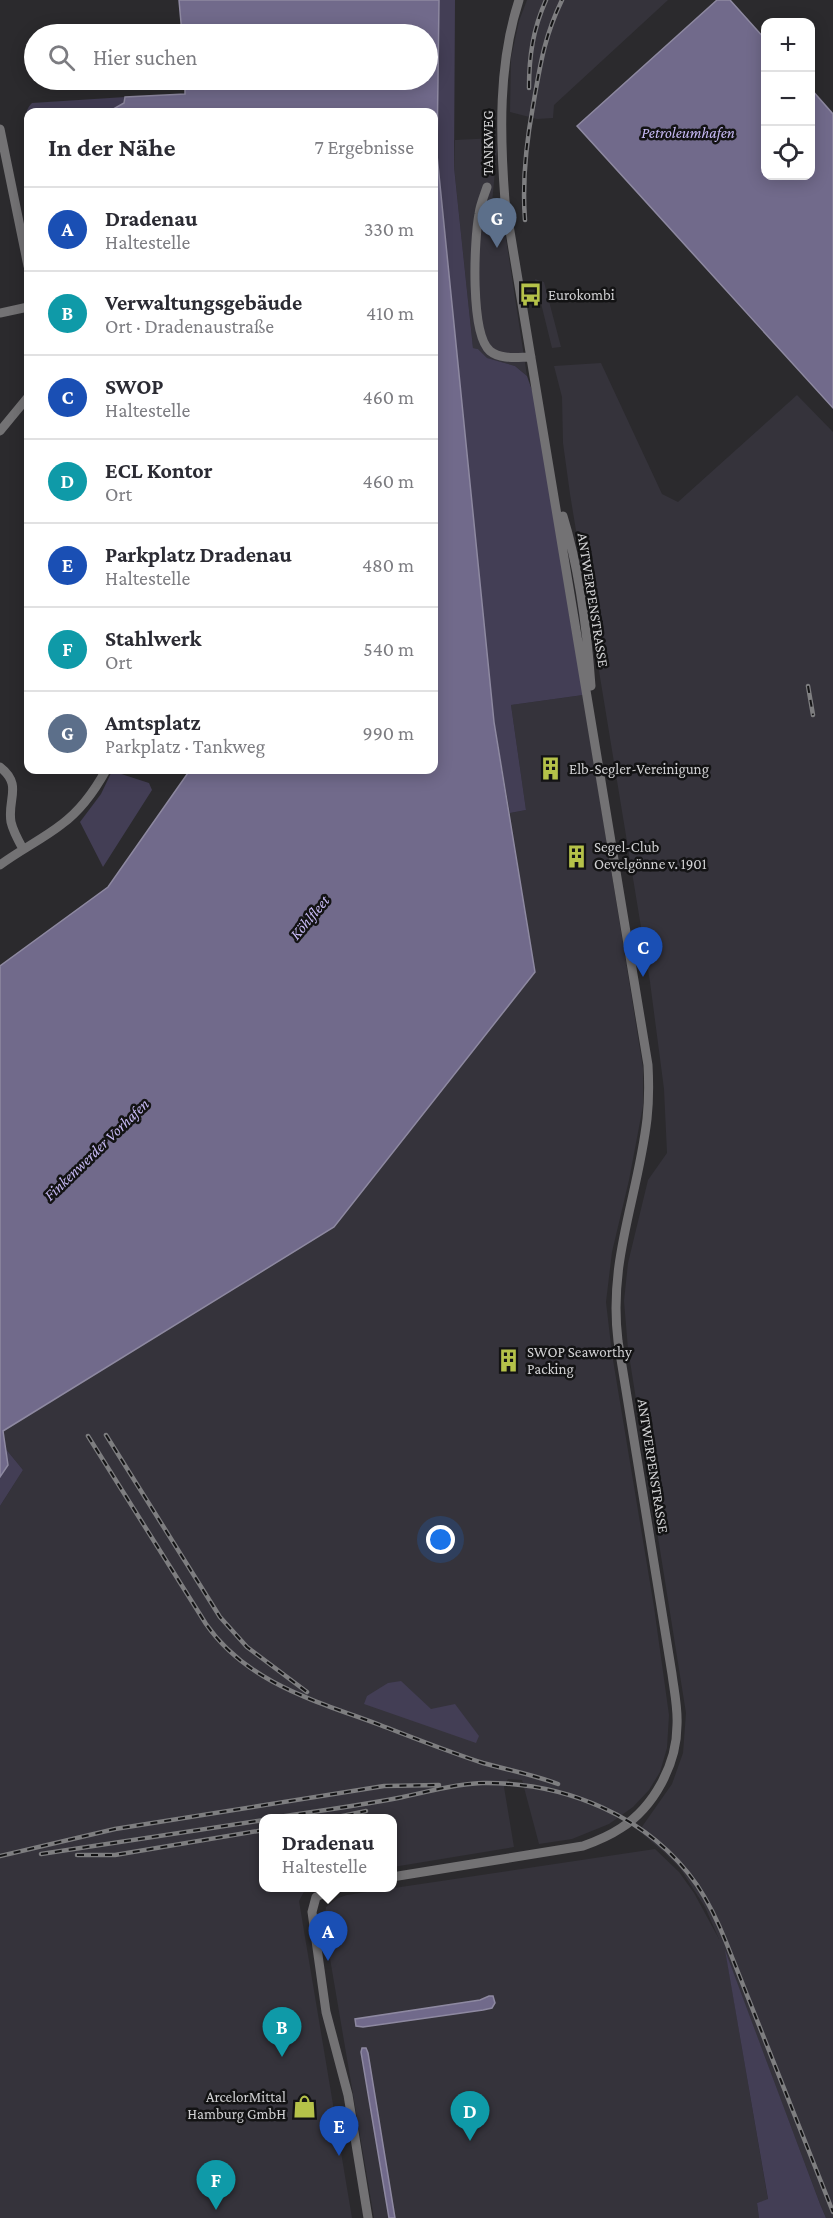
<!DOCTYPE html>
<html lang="de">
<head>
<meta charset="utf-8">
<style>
	body { margin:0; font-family:"Crimson Pro",serif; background:#f7f7f7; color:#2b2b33 }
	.controls { position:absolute; right:18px; top:18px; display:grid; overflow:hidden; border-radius:12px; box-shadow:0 3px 15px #0003 }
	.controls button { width:54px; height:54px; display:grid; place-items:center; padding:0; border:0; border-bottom:2px solid #e1e1e2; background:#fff; color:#2b2b33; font:30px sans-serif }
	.you { position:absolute; left:441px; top:1540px; width:21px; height:21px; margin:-15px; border:4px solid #fff; border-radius:50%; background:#1a73e8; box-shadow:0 0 0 9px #1a73e833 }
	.badge { display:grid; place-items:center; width:39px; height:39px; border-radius:50%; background:#696f3d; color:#fff; font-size:20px; font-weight:700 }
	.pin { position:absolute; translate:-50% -50px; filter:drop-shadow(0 2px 3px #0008) }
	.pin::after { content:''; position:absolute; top:32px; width:21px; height:18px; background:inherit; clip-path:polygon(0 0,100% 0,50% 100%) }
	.popup { position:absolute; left:259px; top:1814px; width:138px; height:78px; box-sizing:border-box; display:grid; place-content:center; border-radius:12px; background:#fff; filter:drop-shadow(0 2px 4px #0005); font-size:20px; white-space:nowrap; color:#7c7c81 }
	.popup b { font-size:22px; color:#2b2b33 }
	.popup::after { content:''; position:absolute; left:50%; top:100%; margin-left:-12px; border:12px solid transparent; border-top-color:#fff }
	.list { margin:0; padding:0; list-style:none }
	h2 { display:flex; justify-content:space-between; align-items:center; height:78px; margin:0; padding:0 24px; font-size:26px }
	h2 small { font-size:20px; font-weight:400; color:#7c7c81 }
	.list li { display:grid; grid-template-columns:39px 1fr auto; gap:18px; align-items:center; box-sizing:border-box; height:84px; padding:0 24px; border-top:2px solid #e1e1e2 }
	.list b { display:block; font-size:22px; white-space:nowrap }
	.list p { margin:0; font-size:20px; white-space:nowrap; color:#7c7c81 }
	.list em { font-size:20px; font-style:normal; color:#7c7c81 }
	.icon { flex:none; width:33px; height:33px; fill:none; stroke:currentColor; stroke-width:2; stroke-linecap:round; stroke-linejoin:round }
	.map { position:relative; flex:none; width:833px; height:2218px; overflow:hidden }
	.search { position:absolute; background:#fff; box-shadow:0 3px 15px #0003; left:24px; top:24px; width:414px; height:66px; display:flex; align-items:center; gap:15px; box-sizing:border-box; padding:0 21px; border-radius:33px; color:#7c7c81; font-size:22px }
	.panel { position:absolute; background:#fff; box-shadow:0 3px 15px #0003; left:24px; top:108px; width:414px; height:666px; border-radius:12px }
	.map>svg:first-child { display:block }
	.built { fill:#35333b }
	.green { fill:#433e55 }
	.water { fill:#716a8b; stroke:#8e89a1; stroke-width:1.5 }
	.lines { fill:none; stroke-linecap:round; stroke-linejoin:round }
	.minor { stroke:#737274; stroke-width:9 }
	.rail-casing { stroke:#7e7e80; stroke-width:4.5 }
	.rail { stroke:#131314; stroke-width:2; stroke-dasharray:7; stroke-linecap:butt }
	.labels { text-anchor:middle; stroke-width:5; stroke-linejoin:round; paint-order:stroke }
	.street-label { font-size:15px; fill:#d1d1d3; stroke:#131314 }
	.poi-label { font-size:15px; fill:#d1d1d3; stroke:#131314; text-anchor:start }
	.water-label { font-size:16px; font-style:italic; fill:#c6b9f3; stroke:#131314 }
</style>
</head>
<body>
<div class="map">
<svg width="833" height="2218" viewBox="0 0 833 2218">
	<rect width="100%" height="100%" fill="#2b2a2d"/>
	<path class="built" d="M 527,0 L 668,0 L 554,105 L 553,118 L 537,119 L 510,112 L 511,58 L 519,21 Z
		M 495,138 L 497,150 L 492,203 L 503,219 L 527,376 L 515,366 L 486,358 L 478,349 L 473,348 L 454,167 L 455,140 Z
		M 535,279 L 544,282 L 561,347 L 552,348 Z
		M 601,363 L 662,494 L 678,502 L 797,395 L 833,432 L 833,2218 L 826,2218 L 820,2204 L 726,1954 L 768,2200 L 757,2203 L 759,2218 L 374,2218 L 324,1923 L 326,1907 L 338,1898 L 347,1895 L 655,1849 L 679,1872 L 694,1893 L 719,1939 L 705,1907 L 680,1868 L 665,1853 L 639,1831 L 672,1784 L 683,1753 L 686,1713 L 628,1349 L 624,1301 L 628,1263 L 648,1180 L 667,1153 L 664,1089 L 650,982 L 570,494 L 563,443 L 562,397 L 554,366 Z
		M 583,695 L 643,1068 L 643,1106 L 629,1180 L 612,1252 L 606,1302 L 612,1354 L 654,1607 L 669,1715 L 667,1748 L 660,1772 L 649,1790 L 633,1807 L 609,1824 L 572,1839 L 539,1844 L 522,1780 L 508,1779 L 504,1787 L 514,1847 L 393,1867 L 392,1818 L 264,1818 L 264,1888 L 306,1888 L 299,1901 L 352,2218 L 0,2218 L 0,1506 L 23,1470 L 5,1448 L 3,1431 L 334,1227 L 535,972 L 510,813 L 526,810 L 511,705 Z"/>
	<path class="green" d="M 439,0 L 455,0 L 454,167 L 473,348 L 478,349 L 487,358 L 515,366 L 527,376 L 535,399 L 583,695 L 511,705 L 526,810 L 510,813 L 494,722 L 437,155 Z
		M 125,97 L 124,103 L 108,112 L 28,112 L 28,133 C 26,122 23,112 32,103 Z
		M 112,771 L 149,783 L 152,790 L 103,867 L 80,822 L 101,794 Z
		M 5,1448 L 23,1470 L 0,1506 L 0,1477 L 8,1465 Z
		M 401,1681 L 431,1709 L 455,1704 L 479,1736 L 476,1743 L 364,1704 L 367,1696 L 388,1683 Z
		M 725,1950 L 820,2204 L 826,2218 L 759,2218 L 757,2203 L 768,2199 Z"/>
	<path class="water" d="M 179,0 L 439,0 L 437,155 L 494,722 L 535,972 L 334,1227 L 3,1431 L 8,1465 L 0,1477 L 0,966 L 108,887 L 190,770 L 434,770 L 434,112 L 108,112 L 124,103 L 125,97 L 185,94 L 185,80 L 428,80 L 428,34 L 182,34 Z
		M 717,0 L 730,0 L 765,39 L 766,176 L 810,176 L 811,89 L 833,114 L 833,408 L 577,126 Z
		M 489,1996 L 493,1996 L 495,2003 L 492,2008 L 483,2010 L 363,2027 L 356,2026 L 355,2019 L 480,2000 Z
		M 362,2048 L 366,2048 L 368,2053 L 395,2218 L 389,2218 L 361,2052 Z"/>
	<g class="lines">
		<path class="minor" d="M 0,129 L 28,266
			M 487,187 C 484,196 480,205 479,214 C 474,240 470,334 490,351 C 501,360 518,357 531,357
			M 0,313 L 28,307
			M 0,431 L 28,397
			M 563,516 C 580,571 587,629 591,686
			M 0,767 C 23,785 7,799 11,822 C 13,831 18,840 23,849
			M 0,865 C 20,850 43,839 62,824 C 81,810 95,790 106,770
			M 392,1877 L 583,1846 C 597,1841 609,1836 621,1828 C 654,1807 677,1764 677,1725 C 678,1708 674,1690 672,1674 L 618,1341 C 608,1260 638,1197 647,1119 C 649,1101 649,1083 648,1065 L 505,201 C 500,135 498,64 519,0
			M 334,1888 L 316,1897 L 312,1912 L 326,2012 L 348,2095 L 368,2218"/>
		<defs>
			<path id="rail" d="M 529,88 C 529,56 533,29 546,0
				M 525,220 C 522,181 526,144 533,106 C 540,66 544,37 562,0
				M 808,686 L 813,715
				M 106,1435 L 220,1617 L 247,1647 L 307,1692
				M 88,1436 L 206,1624 C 247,1683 316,1701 380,1725 C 414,1738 449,1752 483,1763 C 508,1770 534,1775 558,1784
				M 271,1818 C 313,1812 356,1806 398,1798 C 423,1793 458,1783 483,1783 C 565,1782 649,1816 697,1885 C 709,1903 718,1922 726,1942 L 833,2212
				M 333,1818 L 366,1811
				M 41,1854 L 264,1820
				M 77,1855 L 115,1855 L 264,1830
				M 0,1856 L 115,1829 L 384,1786 L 439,1785"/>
		</defs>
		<use href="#rail" class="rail-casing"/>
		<use href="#rail" class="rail"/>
	</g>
	<defs>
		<symbol id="bus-bare" viewBox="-9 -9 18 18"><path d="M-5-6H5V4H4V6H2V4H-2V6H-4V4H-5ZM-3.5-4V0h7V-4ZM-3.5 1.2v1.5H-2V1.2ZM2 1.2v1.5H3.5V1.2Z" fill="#b5c249" stroke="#131314" stroke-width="2.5" paint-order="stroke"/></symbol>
		<symbol id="building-bare" viewBox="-9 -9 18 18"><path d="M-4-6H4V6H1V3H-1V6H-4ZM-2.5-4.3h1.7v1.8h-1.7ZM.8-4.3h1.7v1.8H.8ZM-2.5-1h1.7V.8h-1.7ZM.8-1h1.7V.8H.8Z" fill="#b5c249" stroke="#131314" stroke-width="2.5" paint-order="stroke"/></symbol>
		<symbol id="shop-bare" viewBox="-9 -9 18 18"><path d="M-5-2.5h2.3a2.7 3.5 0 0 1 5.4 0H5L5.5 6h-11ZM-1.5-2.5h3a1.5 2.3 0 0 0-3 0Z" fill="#b5c249" stroke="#131314" stroke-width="2.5" paint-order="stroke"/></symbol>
	</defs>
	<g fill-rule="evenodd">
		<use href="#bus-bare" x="514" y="278" width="33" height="33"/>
		<use href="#building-bare" x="534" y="752" width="33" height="33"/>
		<use href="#building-bare" x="560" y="840" width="33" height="33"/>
		<use href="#building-bare" x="492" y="1344" width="33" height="33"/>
		<use href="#shop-bare" x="288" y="2090" width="33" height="33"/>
	</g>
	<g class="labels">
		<g class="street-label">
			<text transform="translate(488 143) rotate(-90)" y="5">TANKWEG</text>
			<text transform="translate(593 600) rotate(81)" y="5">ANTWERPENSTRASSE</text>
			<text transform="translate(653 1466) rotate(81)" y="5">ANTWERPENSTRASSE</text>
		</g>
		<g class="poi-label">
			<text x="548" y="300">Eurokombi</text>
			<text x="569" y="774">Elb-Segler-Vereinigung</text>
			<text x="594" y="852">Segel-Club<tspan x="594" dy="17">Oevelgönne v. 1901</tspan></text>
			<text x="527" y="1357">SWOP Seaworthy<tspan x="527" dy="17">Packing</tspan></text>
			<text x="286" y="2102" text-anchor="end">ArcelorMittal<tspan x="286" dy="17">Hamburg GmbH</tspan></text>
		</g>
		<g class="water-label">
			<text x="688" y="138">Petroleumhafen</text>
			<text transform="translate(309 917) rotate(-50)" y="6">Köhlfleet</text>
			<text transform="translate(96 1149) rotate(-44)" y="6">Finkenwerder Vorhafen</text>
		</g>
	</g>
</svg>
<div class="controls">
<button>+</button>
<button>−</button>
<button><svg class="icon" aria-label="locate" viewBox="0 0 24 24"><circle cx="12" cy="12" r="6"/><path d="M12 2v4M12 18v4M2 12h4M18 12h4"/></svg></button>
</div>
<div class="you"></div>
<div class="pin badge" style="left:328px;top:1961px;background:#1a4fb4">A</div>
<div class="popup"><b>Dradenau</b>Haltestelle</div>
<div class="pin badge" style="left:282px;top:2057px;background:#0f9aa8">B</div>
<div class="pin badge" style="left:643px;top:977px;background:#1a4fb4">C</div>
<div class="pin badge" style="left:470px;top:2141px;background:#0f9aa8">D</div>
<div class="pin badge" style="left:339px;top:2156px;background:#1a4fb4">E</div>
<div class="pin badge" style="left:216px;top:2210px;background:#0f9aa8">F</div>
<div class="pin badge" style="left:497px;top:248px;background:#5c6f8a">G</div>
<div class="search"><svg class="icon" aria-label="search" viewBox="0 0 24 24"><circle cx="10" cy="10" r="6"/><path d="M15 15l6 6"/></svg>Hier suchen</div>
<section class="panel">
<h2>In der Nähe<small>7 Ergebnisse</small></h2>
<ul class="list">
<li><span class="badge" style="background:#1a4fb4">A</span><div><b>Dradenau</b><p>Haltestelle</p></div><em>330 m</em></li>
<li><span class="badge" style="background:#0f9aa8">B</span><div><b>Verwaltungsgebäude</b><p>Ort · Dradenaustraße</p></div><em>410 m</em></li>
<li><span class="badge" style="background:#1a4fb4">C</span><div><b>SWOP</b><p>Haltestelle</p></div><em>460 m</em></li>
<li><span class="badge" style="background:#0f9aa8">D</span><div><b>ECL Kontor</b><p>Ort</p></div><em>460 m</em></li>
<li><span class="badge" style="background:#1a4fb4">E</span><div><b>Parkplatz Dradenau</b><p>Haltestelle</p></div><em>480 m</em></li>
<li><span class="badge" style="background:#0f9aa8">F</span><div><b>Stahlwerk</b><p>Ort</p></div><em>540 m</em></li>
<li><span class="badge" style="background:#5c6f8a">G</span><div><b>Amtsplatz</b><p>Parkplatz · Tankweg</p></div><em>990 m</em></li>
</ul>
</section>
</div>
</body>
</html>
